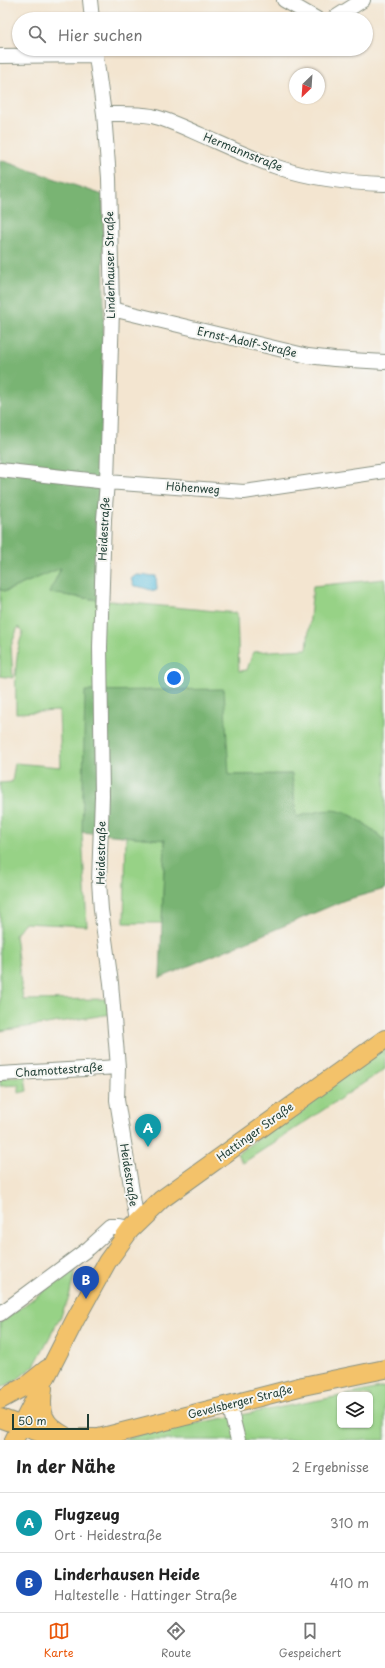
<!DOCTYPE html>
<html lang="de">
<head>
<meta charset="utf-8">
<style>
	body { margin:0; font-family:"Playpen Sans",sans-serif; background:#f2f2f2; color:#222 }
	.controls { position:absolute; right:12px; bottom:12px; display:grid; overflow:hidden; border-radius:6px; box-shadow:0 1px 3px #0004 }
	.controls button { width:36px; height:36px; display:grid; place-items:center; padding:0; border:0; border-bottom:1px solid #e0e0e0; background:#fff; color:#222; font:20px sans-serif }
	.compass { position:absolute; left:289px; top:68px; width:36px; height:36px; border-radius:50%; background:#fff; box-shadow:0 1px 3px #0004; rotate:205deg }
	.scale { position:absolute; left:12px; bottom:10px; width:77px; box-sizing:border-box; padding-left:4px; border:2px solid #1f3d34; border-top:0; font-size:11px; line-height:14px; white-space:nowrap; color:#1f3d34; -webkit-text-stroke:3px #f6f6f2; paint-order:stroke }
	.you { position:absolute; left:174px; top:678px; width:14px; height:14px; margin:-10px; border:3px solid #fff; border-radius:50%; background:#1a73e8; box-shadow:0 0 0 6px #1a73e833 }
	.badge { display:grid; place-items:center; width:26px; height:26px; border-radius:50%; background:#ea580c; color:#fff; font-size:13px; font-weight:700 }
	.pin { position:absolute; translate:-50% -33px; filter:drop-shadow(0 1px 2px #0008) }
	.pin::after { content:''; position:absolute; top:21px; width:14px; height:12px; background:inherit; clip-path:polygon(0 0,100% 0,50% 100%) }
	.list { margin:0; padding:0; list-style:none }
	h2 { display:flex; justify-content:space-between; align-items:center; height:52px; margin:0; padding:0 16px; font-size:17px }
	h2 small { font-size:13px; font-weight:400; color:#767676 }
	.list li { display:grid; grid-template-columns:26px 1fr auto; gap:12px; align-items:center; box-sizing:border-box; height:60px; padding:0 16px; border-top:1px solid #e0e0e0 }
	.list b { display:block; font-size:15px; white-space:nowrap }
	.list p { margin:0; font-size:13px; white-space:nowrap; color:#767676 }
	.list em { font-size:13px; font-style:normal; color:#767676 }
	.icon { flex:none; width:22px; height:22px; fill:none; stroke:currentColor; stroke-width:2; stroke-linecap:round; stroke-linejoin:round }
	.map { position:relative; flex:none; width:385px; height:1440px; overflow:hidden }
	.search { position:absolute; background:#fff; box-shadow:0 1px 3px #0004; left:12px; right:12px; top:12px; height:44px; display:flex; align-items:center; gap:10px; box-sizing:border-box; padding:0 14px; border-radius:22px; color:#767676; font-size:15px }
	.sheet { height:172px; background:#fff }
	nav { display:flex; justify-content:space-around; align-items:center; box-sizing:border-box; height:56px; border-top:1px solid #e0e0e0; background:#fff; font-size:11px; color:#767676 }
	nav a { display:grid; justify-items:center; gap:2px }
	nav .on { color:#ea580c }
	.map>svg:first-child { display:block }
	.green { fill:#97d286; stroke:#5b885d }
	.forest { fill:#79b473; stroke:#4c7854 }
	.water { fill:#60c0de; stroke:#407e89 }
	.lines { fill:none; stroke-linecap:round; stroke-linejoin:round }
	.minor-casing { stroke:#899182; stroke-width:16 }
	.major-casing { stroke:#899182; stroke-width:20 }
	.minor { stroke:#fff; stroke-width:14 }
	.major { stroke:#f3c26a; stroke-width:18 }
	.labels { text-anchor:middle; stroke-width:4; stroke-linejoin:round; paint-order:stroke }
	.street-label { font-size:11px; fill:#1f3d34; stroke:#f6f6f2 }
</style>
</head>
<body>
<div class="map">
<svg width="385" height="1440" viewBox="0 0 385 1440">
	<rect width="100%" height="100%" fill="#f6f6f2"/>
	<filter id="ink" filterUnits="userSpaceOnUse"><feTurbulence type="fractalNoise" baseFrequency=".025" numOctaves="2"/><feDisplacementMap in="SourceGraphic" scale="8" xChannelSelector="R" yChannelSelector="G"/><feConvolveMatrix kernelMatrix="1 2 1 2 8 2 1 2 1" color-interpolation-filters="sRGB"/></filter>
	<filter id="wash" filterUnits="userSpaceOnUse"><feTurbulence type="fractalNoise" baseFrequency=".012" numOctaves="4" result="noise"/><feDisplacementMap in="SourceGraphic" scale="16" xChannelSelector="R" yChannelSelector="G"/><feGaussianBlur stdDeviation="0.9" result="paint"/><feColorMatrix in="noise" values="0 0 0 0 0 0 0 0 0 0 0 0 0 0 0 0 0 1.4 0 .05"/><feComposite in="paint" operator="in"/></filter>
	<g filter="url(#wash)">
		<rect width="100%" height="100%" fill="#f3e5d0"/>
		<path class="green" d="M 62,567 L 50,593 L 99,600 L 237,613 L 239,671 L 247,670 L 253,652 L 307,649 L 313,586 L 385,579 L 385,841 L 363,822 L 323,811 L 296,817 L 292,774 L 229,775 L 82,832 L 87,926 L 24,923 L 15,935 L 23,1000 L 110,999 L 112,1014 L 0,1031 L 0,783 L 12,782 L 15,763 L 61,767 L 59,711 L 16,713 C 16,686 13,657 23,632 L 18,627 L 11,646 L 13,678 L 0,676 L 0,590 L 6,591 Z
			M 126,836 L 165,840 L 162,923 L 124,923 Z
			M 385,1047 L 385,1069 L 243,1163 L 237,1154 Z
			M 25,1076 L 27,1091 L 19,1093 L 19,1085 L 0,1086 L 0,1078 Z
			M 76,1267 L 69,1297 L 61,1316 L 34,1366 L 15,1381 L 0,1388 L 0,1323 Z
			M 385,1387 L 385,1440 L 121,1440 L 146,1433 L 340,1396 L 340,1425 L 370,1425 L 370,1395 L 344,1395 Z"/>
		<path class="forest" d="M 0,160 L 103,195 L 104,308 L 99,600 L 49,593 L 61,568 L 6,591 L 0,590 Z
			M 224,689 L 229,775 L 292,774 L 296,817 C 309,814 326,808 339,811 C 355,814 373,830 385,841 L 385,889 L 345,900 L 160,978 L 165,840 L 82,832 L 85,691 Z"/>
		<path class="water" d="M 136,575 L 156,576 L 157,590 L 155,591 C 148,590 141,586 134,586 L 131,579 Z"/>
	</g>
	<g filter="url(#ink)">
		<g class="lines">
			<defs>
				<path id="minor" d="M 90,0 L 92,19
					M 284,0 L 317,19
					M 333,19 L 363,0
					M 95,49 L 104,114 L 109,178 L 112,309 L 107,482 L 104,519 L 100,647 L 102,796 L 99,881 L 101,910 L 111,983 L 118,1067 L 117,1100 L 137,1222
					M 0,56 L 96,55
					M 104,114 C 120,114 136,113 152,116 C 169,120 185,128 201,135 C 226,146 253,159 280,168 C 313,179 350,183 385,184
					M 112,309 L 308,356 L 334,359 L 385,362
					M 0,470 L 107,482 L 244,492 L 385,471
					M 0,1074 L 118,1067
					M 0,1314 L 89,1248 L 111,1228 L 120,1228 L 130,1230
					M 229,1404 L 238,1440"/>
				<path id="major" d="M 43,1388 C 40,1413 42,1424 65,1436
					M 0,1400 L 27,1385 L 47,1369
					M 0,1418 L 47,1435 L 67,1438 L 95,1438
					M 14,1440 L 75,1320 L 107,1262 L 130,1230 L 162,1199 L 385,1039
					M 91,1440 L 303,1386 L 385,1369"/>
			</defs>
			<use href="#minor" class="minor-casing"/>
			<use href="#major" class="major-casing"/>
			<use href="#minor" class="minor"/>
			<use href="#major" class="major"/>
		</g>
	</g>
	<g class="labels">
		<g class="street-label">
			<text transform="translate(243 152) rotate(22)" y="4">Hermannstraße</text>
			<text transform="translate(110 265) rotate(-91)" y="4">Linderhauser Straße</text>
			<text transform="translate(247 342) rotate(13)" y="4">Ernst-Adolf-Straße</text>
			<text transform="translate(193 488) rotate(4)" y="4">Höhenweg</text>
			<text transform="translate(104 529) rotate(-87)" y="4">Heidestraße</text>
			<text transform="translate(101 853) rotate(-89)" y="4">Heidestraße</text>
			<text transform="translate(59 1070) rotate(-4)" y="4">Chamottestraße</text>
			<text transform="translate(255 1132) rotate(-36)" y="4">Hattinger Straße</text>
			<text transform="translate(129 1175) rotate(81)" y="4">Heidestraße</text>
			<text transform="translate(240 1402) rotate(-14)" y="4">Gevelsberger Straße</text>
		</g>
	</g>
</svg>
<div class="controls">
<button><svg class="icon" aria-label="layers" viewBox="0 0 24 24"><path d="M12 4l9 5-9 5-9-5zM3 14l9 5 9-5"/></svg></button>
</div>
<svg class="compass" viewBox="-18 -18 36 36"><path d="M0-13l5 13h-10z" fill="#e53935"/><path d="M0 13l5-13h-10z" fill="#767676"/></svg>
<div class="scale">50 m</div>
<div class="you"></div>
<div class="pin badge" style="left:148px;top:1147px;background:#0f9aa8">A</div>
<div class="pin badge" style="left:86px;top:1299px;background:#1a4fb4">B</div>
<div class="search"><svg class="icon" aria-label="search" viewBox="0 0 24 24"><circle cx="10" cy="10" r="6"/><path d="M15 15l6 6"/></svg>Hier suchen</div>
</div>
<section class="sheet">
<h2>In der Nähe<small>2 Ergebnisse</small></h2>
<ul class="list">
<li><span class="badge" style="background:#0f9aa8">A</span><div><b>Flugzeug</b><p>Ort · Heidestraße</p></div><em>310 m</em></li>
<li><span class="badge" style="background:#1a4fb4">B</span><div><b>Linderhausen Heide</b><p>Haltestelle · Hattinger Straße</p></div><em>410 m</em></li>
</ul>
</section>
<nav>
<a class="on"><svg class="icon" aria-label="map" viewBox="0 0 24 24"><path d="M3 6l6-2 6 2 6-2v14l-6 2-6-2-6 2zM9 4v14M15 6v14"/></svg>Karte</a>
<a><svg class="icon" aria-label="directions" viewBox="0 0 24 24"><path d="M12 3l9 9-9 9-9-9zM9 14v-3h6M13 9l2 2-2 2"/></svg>Route</a>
<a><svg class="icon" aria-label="saved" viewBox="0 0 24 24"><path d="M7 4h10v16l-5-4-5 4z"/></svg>Gespeichert</a>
</nav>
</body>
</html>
